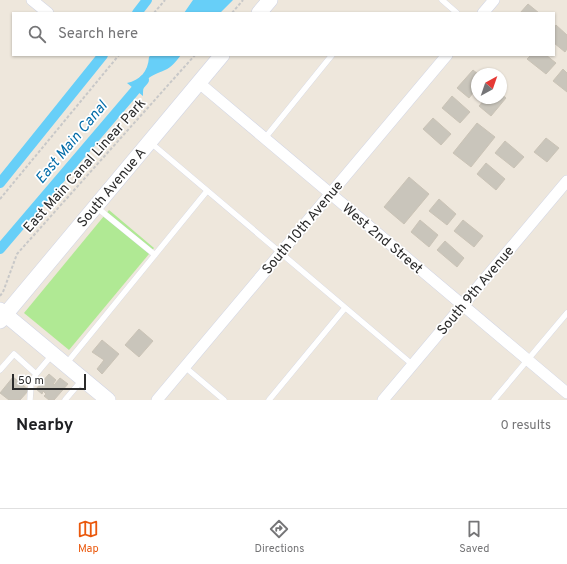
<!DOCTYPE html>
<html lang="en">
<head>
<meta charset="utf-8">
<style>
	body { margin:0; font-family:Overpass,sans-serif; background:#f6f6f6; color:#202124 }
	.compass { position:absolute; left:471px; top:68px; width:36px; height:36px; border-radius:50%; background:#fff; box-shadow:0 1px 3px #0004; rotate:40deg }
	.scale { position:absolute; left:12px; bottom:10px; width:74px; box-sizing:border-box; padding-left:4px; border:2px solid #2b2b2b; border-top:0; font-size:11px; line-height:14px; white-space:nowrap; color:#2b2b2b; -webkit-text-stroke:3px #fff; paint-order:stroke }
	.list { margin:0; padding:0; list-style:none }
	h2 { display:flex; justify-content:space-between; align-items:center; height:52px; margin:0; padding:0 16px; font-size:17px }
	h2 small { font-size:13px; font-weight:400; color:#757577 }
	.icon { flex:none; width:22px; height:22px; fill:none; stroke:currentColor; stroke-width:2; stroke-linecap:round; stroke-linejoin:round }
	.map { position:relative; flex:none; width:567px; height:400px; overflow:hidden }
	.search { position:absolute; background:#fff; box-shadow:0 1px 3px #0004; left:12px; right:12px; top:12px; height:44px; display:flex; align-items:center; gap:10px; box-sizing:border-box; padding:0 14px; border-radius:0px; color:#757577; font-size:15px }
	.sheet { height:108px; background:#fff }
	nav { display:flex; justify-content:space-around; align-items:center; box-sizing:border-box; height:56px; border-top:1px solid #e0e0e0; background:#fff; font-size:11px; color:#757577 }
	nav a { display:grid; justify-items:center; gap:2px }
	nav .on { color:#ea580c }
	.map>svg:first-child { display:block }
	.green { fill:#b0e994 }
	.water { fill:#67cff8 }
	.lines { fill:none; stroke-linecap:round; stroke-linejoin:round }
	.canal { stroke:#67cff8; stroke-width:10 }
	.building { fill:#c9c5bb; stroke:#cac3b6 }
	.lane-casing { stroke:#d1d5e5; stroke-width:6 }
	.street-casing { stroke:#d1d5e5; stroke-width:12 }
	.secondary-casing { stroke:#d1d5e5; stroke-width:16 }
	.path { stroke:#c8c8c8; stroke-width:2; stroke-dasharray:3 2; stroke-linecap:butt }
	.lane { stroke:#fff; stroke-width:5.5 }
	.street { stroke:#fff; stroke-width:11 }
	.secondary { stroke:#fff; stroke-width:15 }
	.labels { text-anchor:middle; stroke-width:3.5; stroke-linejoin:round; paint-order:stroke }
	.street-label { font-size:14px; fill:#2b2b2b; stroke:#fff }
	.water-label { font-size:15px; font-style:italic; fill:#036ca8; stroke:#fff }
</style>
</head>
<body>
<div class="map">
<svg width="567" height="400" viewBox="0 0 567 400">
	<rect width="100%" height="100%" fill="#eee7dc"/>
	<path class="green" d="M 109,210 L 154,248 L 69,350 L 24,313 Z"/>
	<path class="water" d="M 193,0 L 233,0 L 220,13 L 184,13 Z
		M 151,55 L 181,55 C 177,60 171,68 165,70 C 150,77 143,77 143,96 L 127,83 C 140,80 148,72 149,57 Z"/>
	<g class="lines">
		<path class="canal" d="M 137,13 L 147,0
			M 0,183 L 103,55
			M 0,249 L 144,80"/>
	</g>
	<path class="building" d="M 528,4 L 539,13 L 520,13 Z
		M 556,25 L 567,35 L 567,49 L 565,52 L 554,43 L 554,28 Z
		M 531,55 L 546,55 L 556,63 L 546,74 L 527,59 Z
		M 563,69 L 567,73 L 567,92 L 553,81 Z
		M 473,70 L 478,74 L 477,88 L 469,98 L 457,88 Z
		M 501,94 L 506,98 L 491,116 L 479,106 L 486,98 L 501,98 Z
		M 452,96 L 470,112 L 460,123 L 442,108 Z
		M 433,118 L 451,134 L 441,145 L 423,129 Z
		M 477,123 L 495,137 L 471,167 L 453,153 Z
		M 546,138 L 559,148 L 547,162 L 534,152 Z
		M 505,141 L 524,157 L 514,168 L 495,153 Z
		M 486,163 L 505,179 L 496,190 L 477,174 Z
		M 409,177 L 429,194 L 404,224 L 384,207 Z
		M 439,199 L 456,214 L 447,225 L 429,211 Z
		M 420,220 L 438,235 L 429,247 L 411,232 Z
		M 463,220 L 483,236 L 474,247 L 454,231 Z
		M 445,241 L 464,258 L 457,267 L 437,250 Z
		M 139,329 L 153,341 L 139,357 L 125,345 Z
		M 102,340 L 119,354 L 102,374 L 97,369 L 104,360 L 92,352 Z
		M 49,374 L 56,380 L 53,384 L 54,385 L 60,378 L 68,384 L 54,400 L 49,400 L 44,396 L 46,394 L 43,391 L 42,394 L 36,389 Z
		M 13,377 L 29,390 L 20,400 L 9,400 L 0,393 Z"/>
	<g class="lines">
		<defs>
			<path id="lane" d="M 442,0 L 457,13
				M 265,138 L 332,55
				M 151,143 L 413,365
				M 95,206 L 155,255
				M 66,364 L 207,191
				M 185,367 L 224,400
				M 0,370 L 14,354 L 36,374 L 52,355
				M 30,400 L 31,384 L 36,374
				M 65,400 L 82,380
				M 269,400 L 345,308
				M 494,400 L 567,313"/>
			<path id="street" d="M 32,0 L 48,13
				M 483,13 L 494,0
				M 198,82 L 567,393
				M 157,400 L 447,55
				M 383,400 L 567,181"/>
			<path id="secondary" d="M 259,13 L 270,0
				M 0,310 L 108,400
				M 0,321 L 222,55"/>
		</defs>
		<use href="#lane" class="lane-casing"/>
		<use href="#street" class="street-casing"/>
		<use href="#secondary" class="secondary-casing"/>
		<path class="path" d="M 154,13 L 165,0
			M 232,13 L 243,0
			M 0,199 L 119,55
			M 0,296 L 3,292 L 17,254 L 195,55"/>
		<use href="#lane" class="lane"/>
		<use href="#street" class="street"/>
		<use href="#secondary" class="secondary"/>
	</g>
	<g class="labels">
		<g class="street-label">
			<text transform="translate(84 165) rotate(-48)" y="5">East Main Canal Linear Park</text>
			<text transform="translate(111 187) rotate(-50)" y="5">South Avenue A</text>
			<text transform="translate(302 227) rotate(-50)" y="5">South 10th Avenue</text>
			<text transform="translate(383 238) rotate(40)" y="5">West 2nd Street</text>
			<text transform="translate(475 290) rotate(-50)" y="5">South 9th Avenue</text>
		</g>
		<g class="water-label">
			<text transform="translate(71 142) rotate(-50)" y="5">East Main Canal</text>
		</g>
	</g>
</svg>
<svg class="compass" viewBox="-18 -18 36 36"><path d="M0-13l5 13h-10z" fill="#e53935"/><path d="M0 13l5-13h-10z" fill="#757577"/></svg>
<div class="scale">50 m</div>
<div class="search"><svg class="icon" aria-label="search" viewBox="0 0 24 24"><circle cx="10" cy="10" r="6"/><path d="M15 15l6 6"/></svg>Search here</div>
</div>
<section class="sheet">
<h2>Nearby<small>0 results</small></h2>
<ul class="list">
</ul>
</section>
<nav>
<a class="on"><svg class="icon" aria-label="map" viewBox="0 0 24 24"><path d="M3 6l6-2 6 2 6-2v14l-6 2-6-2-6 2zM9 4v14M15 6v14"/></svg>Map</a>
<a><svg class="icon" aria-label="directions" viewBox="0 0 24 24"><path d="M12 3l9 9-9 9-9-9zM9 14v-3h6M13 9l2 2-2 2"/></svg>Directions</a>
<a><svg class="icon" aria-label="saved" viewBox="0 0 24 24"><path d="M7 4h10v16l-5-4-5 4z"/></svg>Saved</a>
</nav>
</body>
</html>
